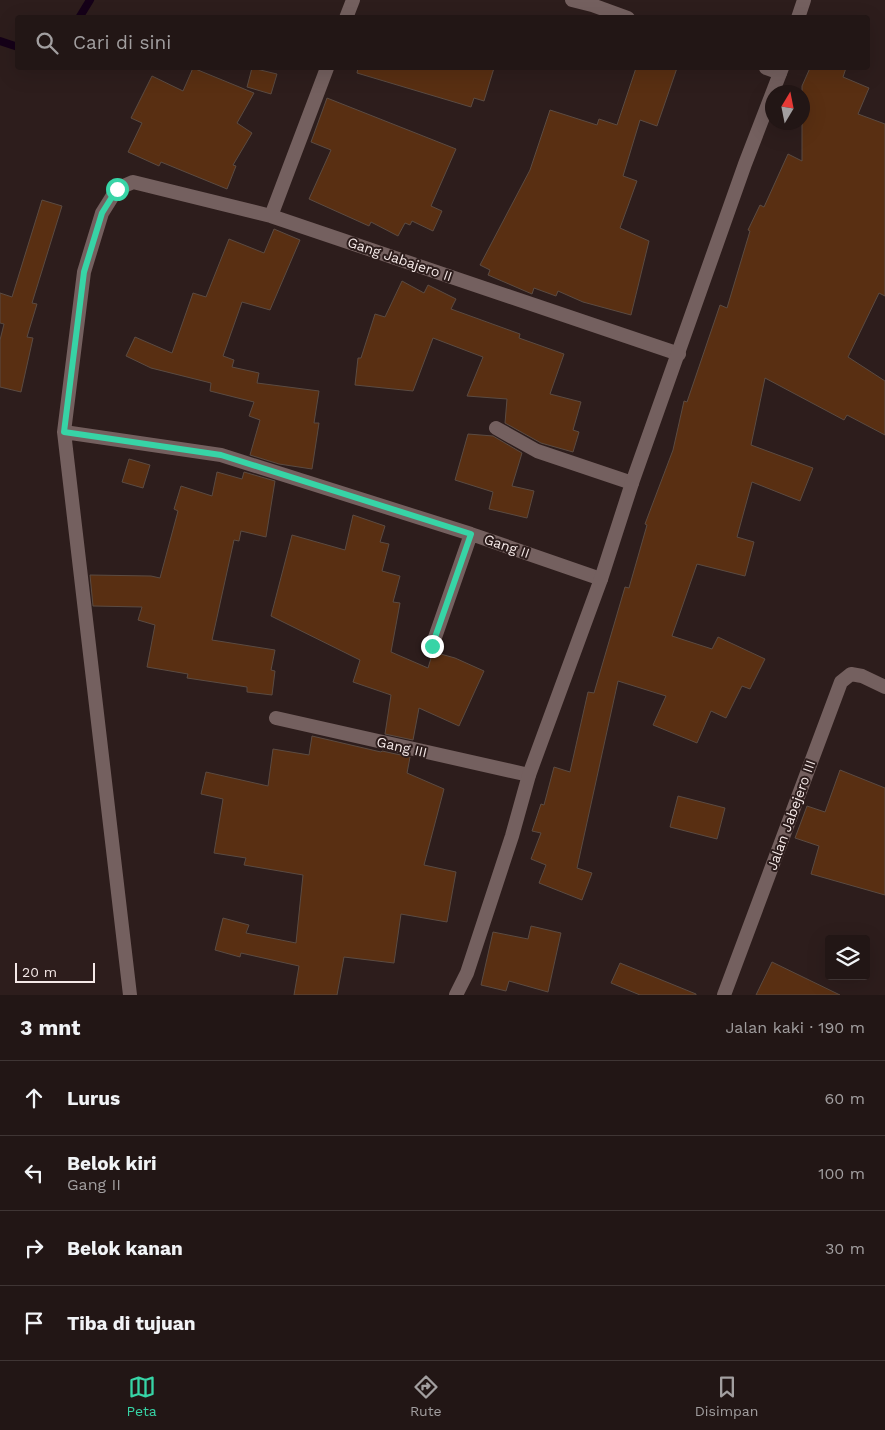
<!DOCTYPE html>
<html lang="id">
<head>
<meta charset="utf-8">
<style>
	body { margin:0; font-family:"Work Sans",sans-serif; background:#2a1f1e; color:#f1f3f6 }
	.controls { position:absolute; right:15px; bottom:15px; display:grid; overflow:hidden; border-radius:5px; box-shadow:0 5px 20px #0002 }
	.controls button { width:45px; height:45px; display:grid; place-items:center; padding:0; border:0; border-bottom:1px solid #3f3534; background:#221615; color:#f1f3f6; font:25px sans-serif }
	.compass { position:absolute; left:765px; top:85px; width:45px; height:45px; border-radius:50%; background:#221615; box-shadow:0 5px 20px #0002; rotate:10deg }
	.scale { position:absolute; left:15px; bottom:12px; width:80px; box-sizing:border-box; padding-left:5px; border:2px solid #f4e8e7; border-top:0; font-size:14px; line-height:18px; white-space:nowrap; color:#f4e8e7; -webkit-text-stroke:4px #2d1d1c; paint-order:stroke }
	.stop { position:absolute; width:15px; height:15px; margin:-11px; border:4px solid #37d4a6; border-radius:50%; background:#fff }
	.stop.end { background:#37d4a6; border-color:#fff; box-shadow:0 1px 5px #0008 }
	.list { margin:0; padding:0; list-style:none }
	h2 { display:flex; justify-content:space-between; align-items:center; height:65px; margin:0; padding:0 20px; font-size:21px }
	h2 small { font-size:16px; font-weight:400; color:#a29fa0 }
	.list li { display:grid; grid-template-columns:32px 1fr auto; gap:15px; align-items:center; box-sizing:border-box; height:75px; padding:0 20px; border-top:1px solid #3f3534 }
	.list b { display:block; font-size:19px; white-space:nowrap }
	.list p { margin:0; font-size:16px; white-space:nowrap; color:#a29fa0 }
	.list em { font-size:16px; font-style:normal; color:#a29fa0 }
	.icon { flex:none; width:28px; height:28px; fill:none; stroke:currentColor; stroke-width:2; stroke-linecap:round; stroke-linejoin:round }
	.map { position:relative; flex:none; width:885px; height:995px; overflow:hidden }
	.search { position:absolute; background:#221615; box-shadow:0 5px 20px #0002; left:15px; right:15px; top:15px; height:55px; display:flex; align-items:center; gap:12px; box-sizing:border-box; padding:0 18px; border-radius:5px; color:#a29fa0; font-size:19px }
	.sheet { height:365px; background:#221615 }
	nav { display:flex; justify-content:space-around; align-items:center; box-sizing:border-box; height:70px; border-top:1px solid #3f3534; background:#221615; font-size:14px; color:#a29fa0 }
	nav a { display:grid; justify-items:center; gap:2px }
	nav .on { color:#37d4a6 }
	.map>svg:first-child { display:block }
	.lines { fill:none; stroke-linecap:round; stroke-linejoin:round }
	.stream { stroke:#150018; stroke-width:8 }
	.building { fill:#592f12; stroke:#5b4b42 }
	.minor { stroke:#74605f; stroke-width:14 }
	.tertiary { stroke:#74605f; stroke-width:14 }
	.route { stroke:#37d4a6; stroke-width:6 }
	.labels { text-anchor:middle; stroke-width:4; stroke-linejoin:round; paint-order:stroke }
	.street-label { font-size:14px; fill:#f4e8e7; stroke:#2d1d1c }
</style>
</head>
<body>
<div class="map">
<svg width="885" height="995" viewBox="0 0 885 995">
	<rect width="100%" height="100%" fill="#2d1d1c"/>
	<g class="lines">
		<path class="stream" d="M 79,18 L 90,0
			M 0,41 L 18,47"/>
	</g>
	<path class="building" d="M 193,68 L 254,93 L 237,123 L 252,133 L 233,165 L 236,166 L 227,189 L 161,162 L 159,166 L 128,152 L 142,123 L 131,118 L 152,76 L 183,91 Z
		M 252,68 L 277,74 L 271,94 L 247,87 Z
		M 358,68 L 494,68 L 484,101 L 474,98 L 471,107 L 357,73 Z
		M 636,68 L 677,68 L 657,126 L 640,120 L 623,176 L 637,181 L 620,228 L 649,241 L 631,315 L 583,302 L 558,291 L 556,296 L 534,288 L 532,294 L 488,275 L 490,270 L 480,265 L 530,170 L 550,110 L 597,125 L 599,119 L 617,125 Z
		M 810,68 L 846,68 L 843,77 L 869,88 L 858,114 L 885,124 L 885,296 L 879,293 L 848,357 L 885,381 L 885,435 L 847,415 L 844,420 L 765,378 L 751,445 L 813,468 L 800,501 L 752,482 L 737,537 L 754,542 L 745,576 L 697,564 L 672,636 L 712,649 L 718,637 L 765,659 L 750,689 L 742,686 L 726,718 L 711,711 L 697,743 L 653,725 L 666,696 L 618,681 L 577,868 L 592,873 L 582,900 L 539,883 L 546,865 L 531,859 L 541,833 L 532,831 L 541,804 L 544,805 L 554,767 L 570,772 L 588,692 L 594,693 L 625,587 L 629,588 L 647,525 L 645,524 L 673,450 L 684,401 L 687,402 L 720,305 L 727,308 L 750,231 L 748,230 L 760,205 L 764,207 L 788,154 L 802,161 L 802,86 Z
		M 327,98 L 456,149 L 431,206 L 442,211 L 433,231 L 412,221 L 410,225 L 405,223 L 398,236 L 371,222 L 369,226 L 309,199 L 331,150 L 311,142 Z
		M 42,200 L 62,206 L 32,303 L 37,304 L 27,337 L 33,338 L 21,392 L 0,387 L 0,340 L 4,324 L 0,323 L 0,293 L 12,297 Z
		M 274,229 L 300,240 L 270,310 L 242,302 L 223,356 L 234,360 L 232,367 L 259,373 L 257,383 L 319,391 L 314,423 L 319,423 L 312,469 L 279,464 L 250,455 L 260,420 L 249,416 L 254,402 L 210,391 L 211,383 L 151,368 L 126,356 L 135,337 L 172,353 L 193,293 L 206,297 L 229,239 L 264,253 Z
		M 402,281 L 424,293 L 428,285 L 456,299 L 451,309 L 520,334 L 519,338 L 564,354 L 550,394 L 581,402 L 573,430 L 579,432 L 573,452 L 541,443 L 505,423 L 507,399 L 467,396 L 483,357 L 433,338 L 413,391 L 355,385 L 358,358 L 361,358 L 375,314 L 385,317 Z
		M 468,434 L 493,436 L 522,453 L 512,486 L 534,491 L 527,518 L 489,509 L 493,492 L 455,480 Z
		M 129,459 L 150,465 L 143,488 L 122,482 Z
		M 217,472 L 242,479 L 244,472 L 275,481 L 266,537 L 241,531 L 239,541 L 234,540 L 212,640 L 275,650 L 271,670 L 275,671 L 272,695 L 247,692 L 247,687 L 187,678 L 188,674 L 147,667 L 155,625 L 138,620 L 142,607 L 93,606 L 90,575 L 151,576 L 160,578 L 178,511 L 174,509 L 181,486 L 212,496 Z
		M 353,515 L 385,526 L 380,542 L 389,544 L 382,571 L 400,576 L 393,602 L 400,603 L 391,652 L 428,668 L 432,655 L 437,653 L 455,658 L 484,671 L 459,726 L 419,708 L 413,740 L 385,734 L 391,695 L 353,682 L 360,660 L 271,616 L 292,535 L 345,550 Z
		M 312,736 L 381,752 L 382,751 L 410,757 L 407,773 L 444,789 L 424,865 L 456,872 L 447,922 L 401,914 L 394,963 L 344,957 L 337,995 L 294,995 L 299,966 L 241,953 L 240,957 L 215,950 L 223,918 L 249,925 L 246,933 L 296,943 L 303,875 L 244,865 L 246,858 L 214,853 L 223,799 L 201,794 L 206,772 L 268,786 L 273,749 L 309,755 Z
		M 840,770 L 885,788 L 885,895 L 811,874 L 819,846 L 795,838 L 807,806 L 825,812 Z
		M 678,796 L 725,808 L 717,839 L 670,827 Z
		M 531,926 L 561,933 L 548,992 L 509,981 L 506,991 L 481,985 L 493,932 L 528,939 Z
		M 772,962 L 840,995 L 756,995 Z
		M 620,963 L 696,994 L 696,995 L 640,995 L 611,983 Z"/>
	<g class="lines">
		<path class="minor" d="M 572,0 L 592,5 L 628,18
			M 346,18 L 353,0
			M 327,68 L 271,216 L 679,354
			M 766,68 L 780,73
			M 496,428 L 537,451 L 632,483
			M 64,432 L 221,455 L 471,534 L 601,579
			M 432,646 L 471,534
			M 276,718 L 529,775
			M 130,995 L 64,432 L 84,272 L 102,213 L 117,189 L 133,182 L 271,216
			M 724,995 L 841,682 L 851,674 L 862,676 L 885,687"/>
		<path class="tertiary" d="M 798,18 L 804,0
			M 456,995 L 467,973 L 512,836 L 529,775 L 601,579 L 632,483 L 745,164 L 782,68"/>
	</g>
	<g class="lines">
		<path class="route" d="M 117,189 L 102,213 L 84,272 L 64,432 L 221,455 L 471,534 L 432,646"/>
	</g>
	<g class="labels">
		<g class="street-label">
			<text transform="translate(400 259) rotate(19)" y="5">Gang Jabajero II</text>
			<text transform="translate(507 546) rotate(19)" y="5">Gang II</text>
			<text transform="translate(402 747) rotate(13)" y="5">Gang III</text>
			<text transform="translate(791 815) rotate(-70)" y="5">Jalan Jabejero III</text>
		</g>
	</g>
</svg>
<div class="controls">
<button><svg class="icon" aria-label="layers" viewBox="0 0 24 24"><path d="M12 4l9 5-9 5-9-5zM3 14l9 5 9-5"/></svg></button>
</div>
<svg class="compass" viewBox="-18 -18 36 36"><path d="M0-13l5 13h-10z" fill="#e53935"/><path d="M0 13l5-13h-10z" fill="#a29fa0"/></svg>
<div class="scale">20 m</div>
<div class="stop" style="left:117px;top:189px"></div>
<div class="stop end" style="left:432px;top:646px"></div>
<div class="search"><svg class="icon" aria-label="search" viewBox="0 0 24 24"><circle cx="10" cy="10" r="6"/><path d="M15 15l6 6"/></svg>Cari di sini</div>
</div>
<section class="sheet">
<h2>3 mnt<small>Jalan kaki · 190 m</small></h2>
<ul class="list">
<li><svg class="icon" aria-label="ahead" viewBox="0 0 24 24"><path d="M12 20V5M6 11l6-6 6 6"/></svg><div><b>Lurus</b></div><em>60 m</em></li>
<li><svg class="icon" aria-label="left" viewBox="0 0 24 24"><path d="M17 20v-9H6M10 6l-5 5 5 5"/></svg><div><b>Belok kiri</b><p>Gang II</p></div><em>100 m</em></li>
<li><svg class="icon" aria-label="right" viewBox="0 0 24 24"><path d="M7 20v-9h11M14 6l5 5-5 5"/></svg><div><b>Belok kanan</b></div><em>30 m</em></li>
<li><svg class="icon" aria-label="arrive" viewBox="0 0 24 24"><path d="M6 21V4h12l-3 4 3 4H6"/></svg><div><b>Tiba di tujuan</b></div></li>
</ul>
</section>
<nav>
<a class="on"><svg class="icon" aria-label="map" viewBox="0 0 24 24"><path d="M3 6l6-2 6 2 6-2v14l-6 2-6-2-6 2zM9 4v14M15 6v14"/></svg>Peta</a>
<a><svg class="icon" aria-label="directions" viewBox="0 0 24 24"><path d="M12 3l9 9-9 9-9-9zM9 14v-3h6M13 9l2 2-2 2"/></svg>Rute</a>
<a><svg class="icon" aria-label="saved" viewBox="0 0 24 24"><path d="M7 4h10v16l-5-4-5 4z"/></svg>Disimpan</a>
</nav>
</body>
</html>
